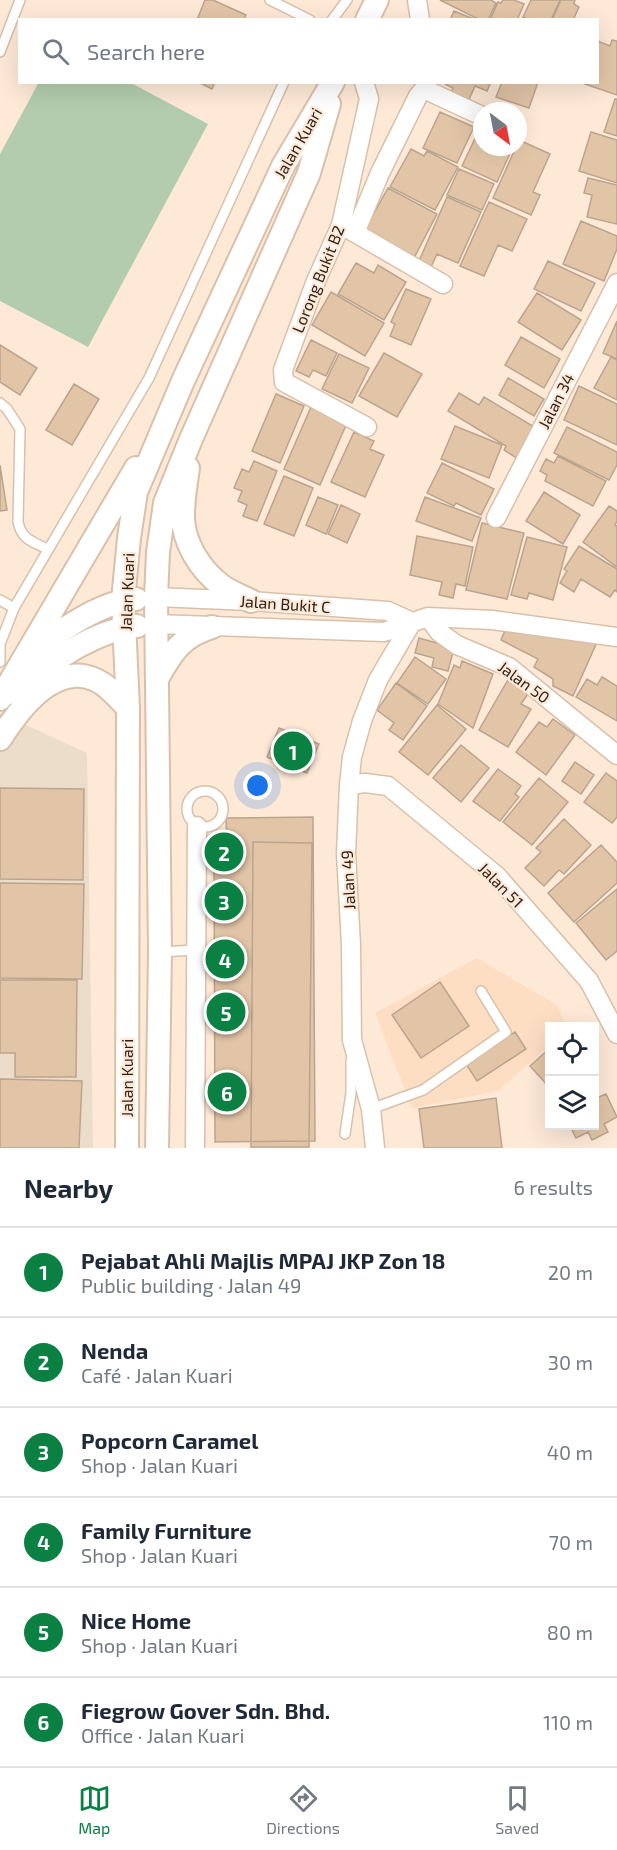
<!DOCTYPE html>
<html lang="en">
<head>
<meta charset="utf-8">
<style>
	body { margin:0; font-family:"Exo 2",sans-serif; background:#f2f2f3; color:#1f2937 }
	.controls { position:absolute; right:18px; bottom:18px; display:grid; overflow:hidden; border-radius:0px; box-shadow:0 6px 24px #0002 }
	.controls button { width:54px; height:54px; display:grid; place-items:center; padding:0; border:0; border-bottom:2px solid #e0e1e3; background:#fff; color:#1f2937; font:30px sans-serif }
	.compass { position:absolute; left:473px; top:102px; width:54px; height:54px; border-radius:50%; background:#fff; box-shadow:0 6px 24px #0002; rotate:148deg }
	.you { position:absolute; left:258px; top:786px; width:21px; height:21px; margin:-15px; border:4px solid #fff; border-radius:50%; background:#1a73e8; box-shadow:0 0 0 9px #1a73e833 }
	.badge { display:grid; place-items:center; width:39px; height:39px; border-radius:50%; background:#0b8043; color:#fff; font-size:20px; font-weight:700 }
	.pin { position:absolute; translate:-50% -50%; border:3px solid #fff; box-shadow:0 2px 6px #0006 }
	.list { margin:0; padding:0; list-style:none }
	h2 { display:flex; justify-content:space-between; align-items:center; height:78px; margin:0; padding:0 24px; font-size:26px }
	h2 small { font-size:20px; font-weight:400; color:#747a83 }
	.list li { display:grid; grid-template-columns:39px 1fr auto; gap:18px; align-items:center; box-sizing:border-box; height:90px; padding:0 24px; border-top:2px solid #e0e1e3 }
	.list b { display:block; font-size:22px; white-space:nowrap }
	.list p { margin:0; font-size:20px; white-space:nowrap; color:#747a83 }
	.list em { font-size:20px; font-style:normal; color:#747a83 }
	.icon { flex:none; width:33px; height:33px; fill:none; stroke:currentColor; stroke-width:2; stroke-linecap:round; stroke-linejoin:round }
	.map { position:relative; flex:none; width:617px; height:1148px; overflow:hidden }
	.search { position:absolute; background:#fff; box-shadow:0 6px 24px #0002; left:18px; right:18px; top:18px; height:66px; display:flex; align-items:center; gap:15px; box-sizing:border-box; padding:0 21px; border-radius:0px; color:#747a83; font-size:22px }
	.sheet { height:618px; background:#fff }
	nav { display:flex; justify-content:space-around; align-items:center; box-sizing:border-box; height:84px; border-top:2px solid #e0e1e3; background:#fff; font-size:16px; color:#747a83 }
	nav a { display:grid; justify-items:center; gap:3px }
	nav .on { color:#0b8043 }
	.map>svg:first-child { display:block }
	.industrial { fill:#ebddca }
	.built { fill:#fedec3 }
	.pitch { fill:#b3ccad }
	.building { fill:#e2c5a7; stroke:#bba48e; stroke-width:1.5 }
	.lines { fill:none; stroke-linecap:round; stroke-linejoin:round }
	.service-casing { stroke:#d9c0aa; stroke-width:12 }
	.minor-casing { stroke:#d9c0aa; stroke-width:21 }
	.tertiary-casing { stroke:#d9c0aa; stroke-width:26 }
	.service { stroke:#fff; stroke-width:9 }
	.minor { stroke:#fff; stroke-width:18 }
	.tertiary { stroke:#fff; stroke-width:22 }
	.labels { text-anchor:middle; stroke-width:4.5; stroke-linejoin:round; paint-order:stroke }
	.street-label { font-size:16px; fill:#2c221a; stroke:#fee9d7 }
</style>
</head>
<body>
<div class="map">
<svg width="617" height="1148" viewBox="0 0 617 1148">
	<rect width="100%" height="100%" fill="#fee9d7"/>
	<path class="industrial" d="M 0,713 L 87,753 L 93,1148 L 0,1148 Z"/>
	<path class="built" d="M 477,958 L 558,1006 L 566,1026 L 550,1026 L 549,1046 L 498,1091 L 412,1108 L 375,1013 Z"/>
	<path class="pitch" d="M 39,82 L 131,83 L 208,124 L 88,347 L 0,301 L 0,154 Z"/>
	<path class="building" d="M 205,0 L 213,0 L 246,15 L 244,20 L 197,20 Z
		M 440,0 L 491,0 L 496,3 L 488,20 L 480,20 Z
		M 503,0 L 514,0 L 524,4 L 517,20 L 490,20 L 498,2 L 501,3 Z
		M 531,0 L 560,0 L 551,20 L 530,20 L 523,17 Z
		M 561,0 L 575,0 L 574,4 L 579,7 L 573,20 L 552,20 Z
		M 454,11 L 476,20 L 450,20 Z
		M 612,40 L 617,41 L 617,95 L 579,82 L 598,82 L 598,41 L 610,46 Z
		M 198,82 L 215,82 L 212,89 Z
		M 441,82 L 491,82 L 487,91 L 475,86 L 467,104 L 449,96 L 453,88 Z
		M 502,82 L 538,82 L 529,108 L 496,97 Z
		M 615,99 L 617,99 L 617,136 L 604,132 Z
		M 440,112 L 474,127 L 457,163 L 423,148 Z
		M 480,128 L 482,129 L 482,147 L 513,147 L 497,182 L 462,166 Z
		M 591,132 L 617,140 L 617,183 L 579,171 Z
		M 519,140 L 550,154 L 533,192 L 540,195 L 531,215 L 493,198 L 516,147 L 518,147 Z
		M 411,149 L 424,156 L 427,151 L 458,167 L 435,210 L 390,187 Z
		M 459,169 L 494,184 L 482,210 L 447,195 Z
		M 588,178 L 617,185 L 617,224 L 587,217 L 592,195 L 584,193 Z
		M 388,188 L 437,214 L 414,258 L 364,231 Z
		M 447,197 L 481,212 L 458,263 L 437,254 L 431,267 L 419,261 Z
		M 489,202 L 527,219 L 512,251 L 498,245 L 484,276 L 460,266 Z
		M 581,221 L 617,236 L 617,249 L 604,281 L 563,264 Z
		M 548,261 L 595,283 L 581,311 L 534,289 Z
		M 356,263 L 374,273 L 378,265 L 406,282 L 384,320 L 338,294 Z
		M 406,289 L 431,299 L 411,345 L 390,336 L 395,324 L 391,322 Z
		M 331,292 L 384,323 L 365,356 L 312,325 Z
		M 537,293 L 581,320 L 562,350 L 518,322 Z
		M 617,321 L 617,359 L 603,353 Z
		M 521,337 L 560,359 L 544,388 L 505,365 Z
		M 311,340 L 337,353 L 326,376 L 313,370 L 309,377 L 296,371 Z
		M 0,345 L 37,368 L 20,395 L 0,382 Z
		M 384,353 L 422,374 L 397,417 L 359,396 Z
		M 339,354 L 369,368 L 352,403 L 322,389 Z
		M 611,357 L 617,360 L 617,400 L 594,388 Z
		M 508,378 L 544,399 L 534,416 L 499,395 Z
		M 74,384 L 99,399 L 72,445 L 46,430 Z
		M 579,386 L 617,404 L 617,445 L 564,420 Z
		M 459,393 L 479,405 L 484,397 L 536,428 L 518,459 L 504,450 L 506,446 L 448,411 Z
		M 276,394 L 304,406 L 280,463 L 252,451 Z
		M 311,407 L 347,423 L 320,485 L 284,469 Z
		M 455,426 L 502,445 L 489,478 L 441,459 Z
		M 567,427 L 617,452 L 617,465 L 609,480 L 554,453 Z
		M 354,432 L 374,441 L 370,449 L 384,455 L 365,497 L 331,482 Z
		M 558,456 L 606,481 L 593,506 L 545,481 L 547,475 L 540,471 L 546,459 L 554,463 Z
		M 254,461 L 277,471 L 257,521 L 243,516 L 247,505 L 238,501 L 242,491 L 234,488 L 242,469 L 249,472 Z
		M 442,463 L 494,489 L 481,515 L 456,503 L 454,506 L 427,493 Z
		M 0,465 L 7,510 L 0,511 Z
		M 284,476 L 313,488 L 294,536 L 264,524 Z
		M 544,492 L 580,515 L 563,544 L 526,521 Z
		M 318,497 L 338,505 L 326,534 L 306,525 Z
		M 425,497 L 481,518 L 472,541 L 416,521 Z
		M 341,505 L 360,514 L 347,543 L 328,534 Z
		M 609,506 L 617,511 L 617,521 L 615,525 L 617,526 L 617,567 L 583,542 Z
		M 482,523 L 524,533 L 507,599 L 466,590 Z
		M 417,536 L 473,547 L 465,586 L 456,584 L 453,598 L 439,595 L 442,582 L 410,575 Z
		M 527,537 L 567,547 L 553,600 L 529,593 L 527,599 L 511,595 Z
		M 579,546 L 617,569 L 617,592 L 615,590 L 610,597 L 581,579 L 574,592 L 560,583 L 567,571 L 564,569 Z
		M 506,628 L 597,642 L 573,696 L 553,686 L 553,679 L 534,667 L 538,659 L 501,640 Z
		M 419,638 L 454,648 L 448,671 L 432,667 L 434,658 L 415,653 Z
		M 415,657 L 446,679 L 428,704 L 397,683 Z
		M 462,661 L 493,674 L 473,728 L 438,704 L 454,665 L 460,668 Z
		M 602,677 L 617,686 L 617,721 L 576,697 L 587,679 L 597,685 Z
		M 509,678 L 530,691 L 521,704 L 531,709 L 508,747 L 479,730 Z
		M 396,683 L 427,706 L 403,740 L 389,730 L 394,723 L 377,710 Z
		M 437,705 L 466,729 L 428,775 L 399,752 Z
		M 553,719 L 575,735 L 546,775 L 516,752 L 539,722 L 547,727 Z
		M 279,728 L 319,744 L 307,773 L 267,757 Z
		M 461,745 L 489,768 L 461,802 L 433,778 Z
		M 575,762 L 594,775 L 581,794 L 562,781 Z
		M 498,769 L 521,786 L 515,794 L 519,797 L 500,821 L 473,801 Z
		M 606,773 L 617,781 L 617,817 L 612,823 L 584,802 Z
		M 539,778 L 568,802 L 532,845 L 503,822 Z
		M 0,788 L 84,789 L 83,880 L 0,879 Z
		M 313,817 L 315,1141 L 215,1142 L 214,845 L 227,845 L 226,818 Z
		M 564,819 L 591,845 L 564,874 L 559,870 L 544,886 L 525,868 L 541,852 L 536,848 Z
		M 253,842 L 312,843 L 309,1147 L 251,1147 Z
		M 601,845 L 617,862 L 617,883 L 574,922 L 548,893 Z
		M 0,883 L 84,884 L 82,979 L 0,978 Z
		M 617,889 L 617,951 L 606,960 L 576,923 Z
		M 0,980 L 77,980 L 76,1077 L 15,1077 L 15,1053 L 0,1053 Z
		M 440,982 L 469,1026 L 421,1058 L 392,1015 Z
		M 515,1032 L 526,1049 L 477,1081 L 466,1064 Z
		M 550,1048 L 550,1088 L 530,1066 Z
		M 0,1079 L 82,1081 L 79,1148 L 0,1148 Z
		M 606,1094 L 617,1117 L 604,1124 L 608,1132 L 592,1140 L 588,1132 L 576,1138 L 570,1126 L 594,1126 L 594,1099 Z
		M 496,1098 L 502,1148 L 424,1148 L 419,1109 Z"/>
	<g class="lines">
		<defs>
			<path id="service" d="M 270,0 L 310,20
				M 332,20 L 347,0
				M 0,52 L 20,0
				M 0,403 L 7,409 L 20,429 L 18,522 C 22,540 32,541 47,549
				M 0,600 L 14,608
				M 0,662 L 0,644 L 14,608 L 149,378 L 284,82
				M187 809a18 18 0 1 1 36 0a18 18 0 1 1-36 0Z
				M 160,952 L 196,950
				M 371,1109 L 423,1090 L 506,1032 L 481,991
				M 345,1134 L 351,1093 L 351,1060"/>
			<path id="minor" d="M 417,0 L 420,20
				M 364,82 L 369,99 L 341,225 L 316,281 L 283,370 L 284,382 L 367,427
				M 345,227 L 443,284
				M 355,233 L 380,173 L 418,96 L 424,89 L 482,116
				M 496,518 L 617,283
				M 156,597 L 251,601 L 388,611 L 412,622
				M 428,617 L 439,632 L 457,645 L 509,667 L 617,755
				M 156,624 L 384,632 L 428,617 L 492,620 L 617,637
				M 349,785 L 365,783 L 388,786 L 497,876 L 589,981 L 617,1034
				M 195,1148 L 197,826
				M 375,1148 L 371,1109 L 352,1040 L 351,945 L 346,853 L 349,785 L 352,757 L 362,721 L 378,680 L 412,622"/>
			<path id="tertiary" d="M 367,20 L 377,0
				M 188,468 C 186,483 183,499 183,514 C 182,541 200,570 222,586 C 230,592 241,596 251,601
				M 33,650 C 62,630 100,602 136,599
				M 158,677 C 173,651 182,636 212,627
				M 8,693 C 47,667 89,631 137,626
				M 0,699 L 136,468
				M 0,739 C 19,709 55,661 96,680 C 109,686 118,698 128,708
				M 127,1148 L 128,708 L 123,600 L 129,538 L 136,492 L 183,381 L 283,166 L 333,82
				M 157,1148 L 160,952 L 156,597 L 158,552 L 165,503 L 191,439 L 309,173 L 329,104"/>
		</defs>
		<use href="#service" class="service-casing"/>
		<use href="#minor" class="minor-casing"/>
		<use href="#tertiary" class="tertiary-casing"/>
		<use href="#service" class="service"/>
		<use href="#minor" class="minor"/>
		<use href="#tertiary" class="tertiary"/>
	</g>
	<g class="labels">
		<g class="street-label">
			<text transform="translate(298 143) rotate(-60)" y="6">Jalan Kuari</text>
			<text transform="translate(318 279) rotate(-68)" y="6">Lorong Bukit B2</text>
			<text transform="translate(556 401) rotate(-63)" y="6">Jalan 34</text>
			<text transform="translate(127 592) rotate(-88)" y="6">Jalan Kuari</text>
			<text transform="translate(285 604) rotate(4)" y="6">Jalan Bukit C</text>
			<text transform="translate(524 682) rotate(36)" y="6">Jalan 50</text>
			<text transform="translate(348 880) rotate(-93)" y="6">Jalan 49</text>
			<text transform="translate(501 885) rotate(45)" y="6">Jalan 51</text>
			<text transform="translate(127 1078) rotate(-90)" y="6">Jalan Kuari</text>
		</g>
	</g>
</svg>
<div class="controls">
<button><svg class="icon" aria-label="locate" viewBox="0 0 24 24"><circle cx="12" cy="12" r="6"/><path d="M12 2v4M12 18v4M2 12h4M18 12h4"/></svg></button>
<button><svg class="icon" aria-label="layers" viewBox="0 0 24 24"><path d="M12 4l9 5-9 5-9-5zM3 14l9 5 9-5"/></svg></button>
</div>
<svg class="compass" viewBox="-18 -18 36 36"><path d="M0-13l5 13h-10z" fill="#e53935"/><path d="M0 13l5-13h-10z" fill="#747a83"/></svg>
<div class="you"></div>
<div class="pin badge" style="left:293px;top:751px">1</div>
<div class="pin badge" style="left:224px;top:852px">2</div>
<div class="pin badge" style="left:224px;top:901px">3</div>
<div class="pin badge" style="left:225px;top:959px">4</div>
<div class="pin badge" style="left:226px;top:1012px">5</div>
<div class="pin badge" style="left:227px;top:1092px">6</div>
<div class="search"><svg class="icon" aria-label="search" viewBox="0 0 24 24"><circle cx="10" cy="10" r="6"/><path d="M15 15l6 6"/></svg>Search here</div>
</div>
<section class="sheet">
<h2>Nearby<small>6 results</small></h2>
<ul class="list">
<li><span class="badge">1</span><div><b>Pejabat Ahli Majlis MPAJ JKP Zon 18</b><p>Public building · Jalan 49</p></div><em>20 m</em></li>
<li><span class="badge">2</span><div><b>Nenda</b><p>Café · Jalan Kuari</p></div><em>30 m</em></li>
<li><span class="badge">3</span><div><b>Popcorn Caramel</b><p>Shop · Jalan Kuari</p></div><em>40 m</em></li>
<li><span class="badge">4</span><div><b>Family Furniture</b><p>Shop · Jalan Kuari</p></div><em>70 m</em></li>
<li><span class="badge">5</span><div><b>Nice Home</b><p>Shop · Jalan Kuari</p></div><em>80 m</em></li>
<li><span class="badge">6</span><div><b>Fiegrow Gover Sdn. Bhd.</b><p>Office · Jalan Kuari</p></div><em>110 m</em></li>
</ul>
</section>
<nav>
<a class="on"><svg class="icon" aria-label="map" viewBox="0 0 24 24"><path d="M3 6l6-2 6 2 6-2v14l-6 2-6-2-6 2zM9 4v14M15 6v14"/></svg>Map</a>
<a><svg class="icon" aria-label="directions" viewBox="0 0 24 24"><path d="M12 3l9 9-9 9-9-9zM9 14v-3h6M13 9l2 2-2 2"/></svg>Directions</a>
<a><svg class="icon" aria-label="saved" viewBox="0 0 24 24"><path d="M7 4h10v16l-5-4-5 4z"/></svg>Saved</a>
</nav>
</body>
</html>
